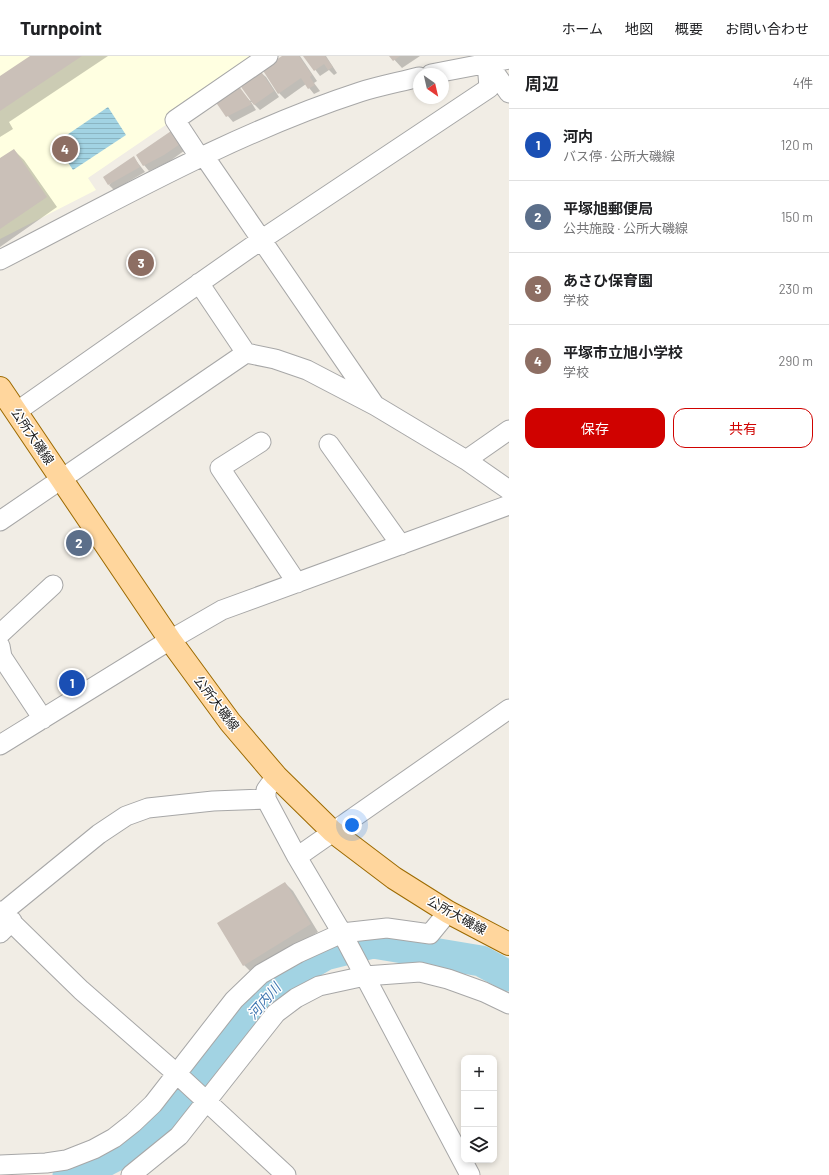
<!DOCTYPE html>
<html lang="ja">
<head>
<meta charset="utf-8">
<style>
	body { margin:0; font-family:Barlow,"Noto Sans JP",sans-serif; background:#f6f6f6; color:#202124 }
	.controls { position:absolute; right:12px; bottom:12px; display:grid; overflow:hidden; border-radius:8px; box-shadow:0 2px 6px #0003 }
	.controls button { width:36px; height:36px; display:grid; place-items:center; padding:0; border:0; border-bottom:1px solid #e0e0e0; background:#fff; color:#202124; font:20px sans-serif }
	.compass { position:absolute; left:413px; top:12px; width:36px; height:36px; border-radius:50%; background:#fff; box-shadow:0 2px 6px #0003; rotate:146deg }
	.you { position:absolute; left:352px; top:769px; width:14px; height:14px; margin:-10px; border:3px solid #fff; border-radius:50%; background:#1a73e8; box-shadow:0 0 0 6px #1a73e833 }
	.badge { display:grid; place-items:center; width:26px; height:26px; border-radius:50%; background:#d00200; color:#fff; font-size:13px; font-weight:700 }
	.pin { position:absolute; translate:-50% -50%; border:2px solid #fff; box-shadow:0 1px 4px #0006 }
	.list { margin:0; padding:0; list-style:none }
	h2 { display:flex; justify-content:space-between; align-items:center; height:52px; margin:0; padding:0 16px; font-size:17px }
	h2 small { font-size:13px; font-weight:400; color:#757577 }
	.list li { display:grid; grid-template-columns:26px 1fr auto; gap:12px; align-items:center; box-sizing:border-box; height:72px; padding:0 16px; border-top:1px solid #e0e0e0 }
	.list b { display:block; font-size:15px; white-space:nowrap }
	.list p { margin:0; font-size:13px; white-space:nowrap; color:#757577 }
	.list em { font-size:13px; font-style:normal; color:#757577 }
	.actions { display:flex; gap:8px; padding:12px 16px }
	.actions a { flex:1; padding:9px 0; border:1px solid #d00200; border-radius:12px; text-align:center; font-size:14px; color:#d00200 }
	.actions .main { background:#d00200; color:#fff }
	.icon { flex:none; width:22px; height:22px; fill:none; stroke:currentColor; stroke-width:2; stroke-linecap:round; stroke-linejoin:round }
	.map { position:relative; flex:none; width:509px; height:1119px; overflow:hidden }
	header { display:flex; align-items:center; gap:24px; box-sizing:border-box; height:56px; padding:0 20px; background:#fff; border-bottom:1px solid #e0e0e0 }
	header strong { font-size:19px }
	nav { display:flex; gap:22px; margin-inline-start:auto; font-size:14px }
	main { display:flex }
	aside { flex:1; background:#fff }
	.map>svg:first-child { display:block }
	.education { fill:#ffffe1 }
	.water { fill:url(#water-rules) }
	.shadow { fill:#0003 }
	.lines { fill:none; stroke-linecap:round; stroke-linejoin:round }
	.river { stroke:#a2d3e3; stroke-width:31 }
	.building { fill:#cac0b8 }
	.minor-casing { stroke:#a7a7a7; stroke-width:21 }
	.major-casing { stroke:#9c6a00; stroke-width:24 }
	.minor { stroke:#fff; stroke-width:19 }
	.major { stroke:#ffd69d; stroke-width:22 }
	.labels { text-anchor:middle; stroke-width:3; stroke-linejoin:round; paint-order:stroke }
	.street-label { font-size:13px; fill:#202020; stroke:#fff }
	.water-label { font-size:14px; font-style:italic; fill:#4077b1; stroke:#fff }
</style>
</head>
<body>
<header>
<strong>Turnpoint</strong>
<nav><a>ホーム</a><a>地図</a><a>概要</a><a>お問い合わせ</a></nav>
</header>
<main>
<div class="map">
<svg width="509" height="1119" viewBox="0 0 509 1119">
	<defs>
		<pattern id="water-rules" width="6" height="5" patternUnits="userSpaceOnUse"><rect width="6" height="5" fill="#a2d3e3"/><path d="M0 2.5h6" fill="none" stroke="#8bb5c2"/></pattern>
	</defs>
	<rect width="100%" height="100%" fill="#f1ede5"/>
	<path class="education" d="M 0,0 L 259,0 L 173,64 L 88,122 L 96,134 L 0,183 Z"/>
	<path class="water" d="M 108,51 L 126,79 L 73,114 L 55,87 Z"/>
	<path class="shadow" d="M 32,0 L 108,0 L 9,66 L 13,73 L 0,81 L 0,21 Z
		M 284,0 L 300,0 L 317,25 L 314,27 L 320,35 L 314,38 L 306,28 L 285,43 L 279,37 Z
		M 305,0 L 326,0 L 337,17 L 334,19 L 329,14 L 320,20 Z
		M 391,0 L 420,0 L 402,12 Z
		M 260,16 L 266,21 L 279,41 L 260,54 L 252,46 L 251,46 L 256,54 L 233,66 L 216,46 L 238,31 L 250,45 L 251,44 Z
		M 174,74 L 188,92 L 170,105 L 149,115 L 144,109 Z
		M 14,94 L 24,104 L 57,151 L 0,191 L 0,103 Z
		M 134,102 L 145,116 L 114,134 L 109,129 Z
		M 285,827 L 293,835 L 318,876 L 252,917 L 244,909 Z"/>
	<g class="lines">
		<path class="river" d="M 68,1119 L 98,1109 L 142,1086 L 170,1064 L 275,928 L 325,899 L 373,887 L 481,905 L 509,920"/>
	</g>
	<path class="building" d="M 30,0 L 82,0 L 0,55 L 0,20 Z
		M 282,0 L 299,0 L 312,19 L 310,21 L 315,29 L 308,33 L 301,22 L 278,38 L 262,13 Z
		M 303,0 L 325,0 L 333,11 L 328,14 L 324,8 L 314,15 Z
		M 389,0 L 400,0 L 393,5 Z
		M 260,14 L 274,35 L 254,49 L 239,28 Z
		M 238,29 L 252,48 L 226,61 L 215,45 Z
		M 174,73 L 183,86 L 164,99 L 143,110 L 136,99 Z
		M 14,93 L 47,141 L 0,173 L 0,102 Z
		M 134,100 L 140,111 L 108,129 L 103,121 Z
		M 285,826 L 311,868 L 243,910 L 217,867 Z"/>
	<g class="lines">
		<defs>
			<path id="minor" d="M 431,18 L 509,3
				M 204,100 L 374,348
				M 200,102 L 175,64 L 268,0
				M 0,204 C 117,144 234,77 360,36 C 379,30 400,26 419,21
				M 199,227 L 246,297
				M 16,356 L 261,184 L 489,32 L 487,6 L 509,37
				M 261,386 L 220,412 L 297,527
				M 329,388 L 401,489
				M 466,404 L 509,374
				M 0,465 L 246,297 L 275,303 L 307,314 L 376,350 L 466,404 L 509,434
				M 0,578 L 53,529
				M 0,590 L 2,601 L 43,663
				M 0,689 L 170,584 L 222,554 L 509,449
				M 276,720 L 266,734 L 266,743 L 297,801
				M 0,855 L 81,934 L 177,1018 L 286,1119
				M 2,857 L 99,778 L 126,760 L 148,752 L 213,745 L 266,743
				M 0,877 L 12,865
				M 0,1109 L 46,1107 L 66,1104 L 94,1093 L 114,1082 L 133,1067 L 153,1048 L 234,944 L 261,918 L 298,897 L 342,877 L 387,872 L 430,878 L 448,856
				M 131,1119 L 179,1080 L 276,957 L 296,942 L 319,930 L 365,920 L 420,916 L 448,923 L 484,936 L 509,948
				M 470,1119 L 342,877 L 297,801 L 509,653"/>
			<path id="major" d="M 0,332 L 170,584 L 230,666 L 276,720 L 332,775 L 394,822 L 448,856 L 509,888"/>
		</defs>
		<use href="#minor" class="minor-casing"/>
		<use href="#major" class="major-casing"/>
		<use href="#minor" class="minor"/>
		<use href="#major" class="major"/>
	</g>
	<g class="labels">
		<g class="street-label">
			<text transform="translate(33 380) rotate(56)" y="5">公所大磯線</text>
			<text transform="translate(217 647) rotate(53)" y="5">公所大磯線</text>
			<text transform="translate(457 859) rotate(29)" y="5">公所大磯線</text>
		</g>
		<g class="water-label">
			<text transform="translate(264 945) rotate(-49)" y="5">河内川</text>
		</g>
	</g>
</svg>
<div class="controls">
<button>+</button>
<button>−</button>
<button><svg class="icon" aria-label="layers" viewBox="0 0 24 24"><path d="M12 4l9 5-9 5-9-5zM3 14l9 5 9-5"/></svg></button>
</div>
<svg class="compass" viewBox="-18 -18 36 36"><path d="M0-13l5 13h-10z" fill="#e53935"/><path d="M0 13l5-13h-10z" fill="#757577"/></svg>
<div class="you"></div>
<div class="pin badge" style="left:72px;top:627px;background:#1a4fb4">1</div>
<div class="pin badge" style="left:79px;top:487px;background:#5c6f8a">2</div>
<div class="pin badge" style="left:141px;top:207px;background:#8d6e63">3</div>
<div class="pin badge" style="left:65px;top:93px;background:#8d6e63">4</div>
</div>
<aside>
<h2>周辺<small>4件</small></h2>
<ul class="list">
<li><span class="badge" style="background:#1a4fb4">1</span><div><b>河内</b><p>バス停 · 公所大磯線</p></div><em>120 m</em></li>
<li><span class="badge" style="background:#5c6f8a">2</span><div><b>平塚旭郵便局</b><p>公共施設 · 公所大磯線</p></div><em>150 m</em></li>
<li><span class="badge" style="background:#8d6e63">3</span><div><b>あさひ保育園</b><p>学校</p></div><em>230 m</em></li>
<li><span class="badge" style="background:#8d6e63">4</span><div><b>平塚市立旭小学校</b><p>学校</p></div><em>290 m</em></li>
</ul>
<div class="actions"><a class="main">保存</a><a>共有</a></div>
</aside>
</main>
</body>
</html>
